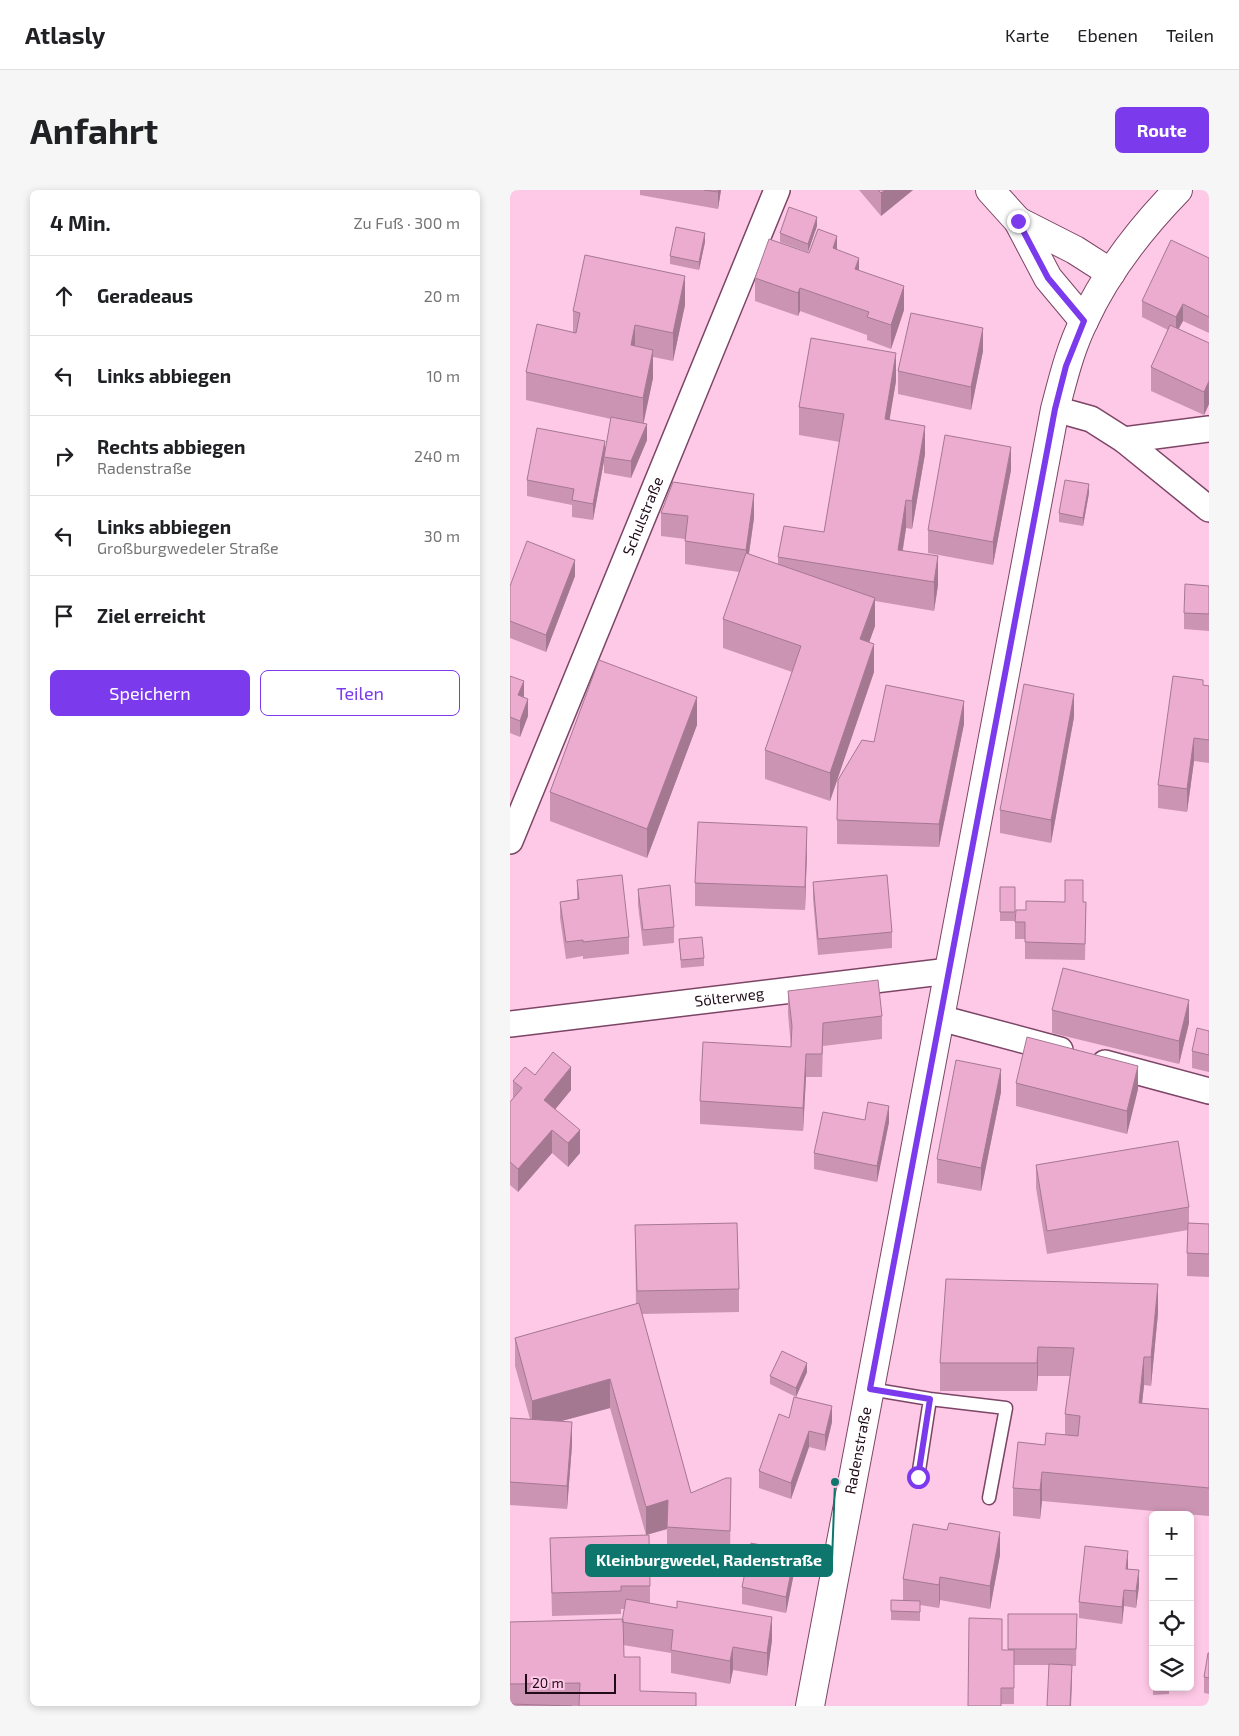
<!DOCTYPE html>
<html lang="de">
<head>
<meta charset="utf-8">
<style>
	body { margin:0; font-family:"Exo 2",sans-serif; background:#f6f6f6; color:#202124 }
	.controls { position:absolute; right:15px; bottom:15px; display:grid; overflow:hidden; border-radius:8px; box-shadow:0 2px 8px #0003 }
	.controls button { width:45px; height:45px; display:grid; place-items:center; padding:0; border:0; border-bottom:1px solid #e0e0e0; background:#fff; color:#202124; font:25px sans-serif }
	.scale { position:absolute; left:15px; bottom:12px; width:91px; box-sizing:border-box; padding-left:5px; border:2px solid #210b19; border-top:0; font-size:14px; line-height:18px; white-space:nowrap; color:#210b19; -webkit-text-stroke:4px #fec9e6; paint-order:stroke }
	.stop { position:absolute; width:15px; height:15px; margin:-11px; border:4px solid #7c3aed; border-radius:50%; background:#fff }
	.stop.end { background:#7c3aed; border-color:#fff; box-shadow:0 1px 5px #0008 }
	.list { margin:0; padding:0; list-style:none }
	h2 { display:flex; justify-content:space-between; align-items:center; height:65px; margin:0; padding:0 20px; font-size:21px }
	h2 small { font-size:16px; font-weight:400; color:#757577 }
	.list li { display:grid; grid-template-columns:32px 1fr auto; gap:15px; align-items:center; box-sizing:border-box; height:80px; padding:0 20px; border-top:1px solid #e0e0e0 }
	.list b { display:block; font-size:19px; white-space:nowrap }
	.list p { margin:0; font-size:16px; white-space:nowrap; color:#757577 }
	.list em { font-size:16px; font-style:normal; color:#757577 }
	.actions { display:flex; gap:10px; padding:15px 20px }
	.actions a { flex:1; padding:11px 0; border:1px solid #7c3aed; border-radius:8px; text-align:center; font-size:18px; color:#7c3aed }
	.actions .main { background:#7c3aed; color:#fff }
	.icon { flex:none; width:28px; height:28px; fill:none; stroke:currentColor; stroke-width:2; stroke-linecap:round; stroke-linejoin:round }
	.map { position:relative; flex:none; width:699px; height:1516px; overflow:hidden; border-radius:8px }
	header { display:flex; align-items:center; gap:30px; box-sizing:border-box; height:70px; padding:0 25px; background:#fff; border-bottom:1px solid #e0e0e0 }
	header strong { font-size:24px }
	nav { display:flex; gap:28px; margin-inline-start:auto; font-size:18px }
	.intro { display:flex; align-items:center; justify-content:space-between; box-sizing:border-box; height:120px; padding:0 30px }
	h1 { margin:0; font-size:35px }
	.button { padding:12px 22px; border-radius:8px; background:#7c3aed; color:#fff; font-size:18px; font-weight:700 }
	main { display:flex; gap:30px; padding:0 30px }
	aside { flex:1; background:#fff; border-radius:8px; box-shadow:0 2px 8px #0003 }
	.map>svg:first-child { display:block }
	.lines { fill:none; stroke-linecap:round; stroke-linejoin:round }
	.lane-casing { stroke:#7c4566; stroke-width:15 }
	.street-casing { stroke:#7c4566; stroke-width:28 }
	.secondary-casing { stroke:#7c4566; stroke-width:30 }
	.lane { stroke:#fff; stroke-width:12 }
	.street { stroke:#fff; stroke-width:25 }
	.secondary { stroke:#fff; stroke-width:28 }
	.wall { fill:#cb94b3 }
	.shaded-wall { fill:#a57892 }
	.building { fill:#ecacd0; stroke:#a57892 }
	.route { stroke:#7c3aed; stroke-width:6 }
	.labels { text-anchor:middle; stroke-width:4; stroke-linejoin:round; paint-order:stroke }
	.street-label { font-size:15px; fill:#210b19; stroke:#fec9e6 }
	.leader { fill:none; stroke:#0f766e; stroke-width:2 }
	.callout-dot { fill:#0f766e; stroke:#fec9e6; stroke-width:2 }
	.callout { fill:#0f766e; stroke:#0f766e; stroke-width:2 }
	.callout-label { font-size:16px; text-anchor:middle; font-weight:bold; fill:#fff }
</style>
</head>
<body>
<header>
<strong>Atlasly</strong>
<nav><a>Karte</a><a>Ebenen</a><a>Teilen</a></nav>
</header>
<div class="intro"><h1>Anfahrt</h1><a class="button">Route</a></div>
<main>
<aside>
<h2>4 Min.<small>Zu Fuß · 300 m</small></h2>
<ul class="list">
<li><svg class="icon" aria-label="ahead" viewBox="0 0 24 24"><path d="M12 20V5M6 11l6-6 6 6"/></svg><div><b>Geradeaus</b></div><em>20 m</em></li>
<li><svg class="icon" aria-label="left" viewBox="0 0 24 24"><path d="M17 20v-9H6M10 6l-5 5 5 5"/></svg><div><b>Links abbiegen</b></div><em>10 m</em></li>
<li><svg class="icon" aria-label="right" viewBox="0 0 24 24"><path d="M7 20v-9h11M14 6l5 5-5 5"/></svg><div><b>Rechts abbiegen</b><p>Radenstraße</p></div><em>240 m</em></li>
<li><svg class="icon" aria-label="left" viewBox="0 0 24 24"><path d="M17 20v-9H6M10 6l-5 5 5 5"/></svg><div><b>Links abbiegen</b><p>Großburgwedeler Straße</p></div><em>30 m</em></li>
<li><svg class="icon" aria-label="arrive" viewBox="0 0 24 24"><path d="M6 21V4h12l-3 4 3 4H6"/></svg><div><b>Ziel erreicht</b></div></li>
</ul>
<div class="actions"><a class="main">Speichern</a><a>Teilen</a></div>
</aside>
<div class="map">
<svg width="699" height="1516" viewBox="0 0 699 1516">
	<rect width="100%" height="100%" fill="#fec9e6"/>
	<g class="lines">
		<defs>
			<path id="lane" d="M 360,1199 L 420,1209 L 496,1218 L 479,1308
				M 408,1287 L 420,1209"/>
			<g id="street">
				<path d="M 545,219 L 581,229 L 614,250 L 699,319"/>
				<path d="M 614,250 L 699,239"/>
				<path id="s1" d="M 0,651 L 267,0"/>
				<path d="M 430,828 L 550,860"/>
				<path id="s2" d="M 0,834 L 439,781"/>
				<path d="M 595,873 L 699,901"/>
			</g>
			<g id="secondary">
				<path d="M 480,0 L 508,31 L 538,88 L 574,131"/>
				<path d="M 508,31 L 565,60 L 601,83"/>
				<path id="s3" d="M 300,1516 L 545,219 C 553,189 560,159 574,131 C 596,83 631,38 668,0"/>
			</g>
		</defs>
		<use href="#lane" class="lane-casing"/>
		<use href="#street" class="street-casing"/>
		<use href="#secondary" class="secondary-casing"/>
		<use href="#lane" class="lane"/>
		<use href="#street" class="street"/>
		<use href="#secondary" class="secondary"/>
	</g>
	<path class="wall" d="M 130,0 L 211,0 L 208,19 L 130,5 Z
		M 349,0 L 403,0 L 371,26 Z
		M 307,36 L 298,62 L 270,52 L 270,43 Z
		M 195,52 L 189,80 L 160,74 L 160,66 Z
		M 327,60 L 349,80 L 394,120 L 381,159 L 357,150 L 357,145 L 290,121 L 288,126 L 245,111 L 245,88 L 299,63 Z
		M 699,68 L 699,143 L 673,131 L 668,139 L 699,153 L 699,214 L 694,225 L 641,201 L 641,177 L 658,140 L 632,127 L 632,111 Z
		M 175,115 L 163,171 L 143,167 L 143,188 L 133,233 L 137,250 L 121,288 L 94,283 L 94,271 L 83,330 L 62,327 L 62,315 L 17,306 L 17,290 L 95,263 L 101,229 L 16,210 L 16,182 L 63,142 L 63,121 Z
		M 473,161 L 461,220 L 388,204 L 388,181 Z
		M 386,191 L 379,230 L 415,264 L 402,339 L 396,338 L 393,360 L 428,395 L 424,421 L 365,411 L 365,436 L 359,452 L 364,482 L 320,611 L 255,589 L 255,560 L 282,482 L 213,458 L 213,429 L 229,382 L 175,374 L 175,349 L 151,346 L 151,323 L 244,328 L 239,364 L 268,374 L 268,367 L 314,342 L 330,252 L 289,245 L 289,217 Z
		M 501,280 L 483,375 L 418,363 L 418,340 Z
		M 579,303 L 573,336 L 549,332 L 549,323 Z
		M 65,386 L 36,462 L 0,448 L 0,396 Z
		M 699,396 L 699,441 L 674,439 L 674,423 Z
		M 0,486 L 14,507 L 18,526 L 10,547 L 0,543 Z
		M 693,495 L 699,496 L 699,573 L 684,571 L 677,622 L 648,618 L 648,595 Z
		M 564,527 L 541,653 L 490,643 L 490,620 Z
		M 454,534 L 429,657 L 327,654 L 327,630 L 364,552 Z
		M 187,535 L 137,668 L 40,631 L 40,602 Z
		M 297,660 L 295,720 L 185,716 L 185,693 Z
		M 67,690 L 119,747 L 119,764 L 73,769 L 73,766 L 56,769 L 50,728 L 50,712 L 67,709 Z
		M 303,692 L 382,742 L 382,758 L 308,765 L 303,709 Z
		M 490,697 L 505,697 L 505,731 L 490,731 Z
		M 128,699 L 164,737 L 164,753 L 133,756 L 128,715 Z
		M 576,712 L 575,770 L 515,769 L 515,749 L 505,749 L 505,732 L 516,720 Z
		M 169,749 L 194,768 L 194,776 L 171,778 Z
		M 278,801 L 372,826 L 372,849 L 313,856 L 312,887 L 296,887 L 293,941 L 190,934 L 190,911 L 281,857 L 278,824 Z
		M 542,820 L 679,833 L 669,874 L 542,843 Z
		M 699,841 L 699,882 L 682,878 L 682,861 Z
		M 25,885 L 61,900 L 45,919 L 70,963 L 58,977 L 42,963 L 8,1002 L 0,995 L 0,912 L 3,908 L 3,891 Z
		M 506,893 L 628,899 L 617,944 L 506,916 Z
		M 491,902 L 471,1001 L 427,993 L 427,969 Z
		M 379,932 L 367,992 L 304,979 L 304,963 Z
		M 526,975 L 679,1017 L 679,1033 L 699,1034 L 699,1087 L 677,1086 L 677,1063 L 678,1040 L 537,1064 L 526,998 Z
		M 125,1035 L 229,1099 L 229,1122 L 132,1124 L 181,1303 L 221,1288 L 220,1369 L 157,1365 L 157,1339 L 136,1345 L 100,1218 L 51,1231 L 62,1255 L 57,1319 L 0,1315 L 0,1228 L 20,1229 L 5,1176 L 5,1148 L 126,1114 Z
		M 648,1123 L 641,1196 L 634,1195 L 632,1213 L 699,1219 L 699,1326 L 532,1311 L 530,1329 L 503,1326 L 503,1298 L 535,1255 L 555,1245 L 555,1224 L 560,1186 L 528,1186 L 527,1201 L 430,1201 L 430,1173 Z
		M 297,1182 L 286,1207 L 260,1194 L 260,1186 Z
		M 279,1228 L 322,1232 L 315,1261 L 299,1257 L 281,1309 L 249,1298 L 249,1281 Z
		M 40,1348 L 140,1396 L 140,1414 L 262,1450 L 257,1486 L 223,1480 L 220,1494 L 161,1483 L 161,1463 L 113,1455 L 114,1467 L 130,1501 L 186,1516 L 0,1516 L 0,1432 L 113,1431 L 115,1419 L 111,1419 L 111,1424 L 42,1426 Z
		M 490,1365 L 480,1419 L 430,1410 L 429,1418 L 410,1415 L 410,1431 L 381,1430 L 381,1410 L 393,1410 L 393,1389 Z
		M 285,1378 L 276,1423 L 232,1414 L 232,1397 Z
		M 618,1379 L 629,1396 L 626,1418 L 614,1416 L 612,1434 L 569,1428 L 569,1412 Z
		M 567,1424 L 566,1476 L 562,1476 L 562,1491 L 539,1475 L 504,1475 L 504,1514 L 491,1514 L 492,1460 L 498,1460 L 498,1459 Z
		M 699,1463 L 699,1504 L 694,1503 L 694,1487 Z
		M 643,1497 L 659,1497 L 659,1504 L 643,1505 Z"/>
	<path class="shaded-wall" d="M 208,0 L 211,0 L 208,19 Z
		M 375,0 L 403,0 L 371,26 L 371,3 Z
		M 307,27 L 307,36 L 298,62 L 298,54 Z
		M 195,43 L 195,52 L 189,80 L 189,72 Z
		M 327,46 L 327,69 L 323,58 Z
		M 349,68 L 349,91 L 345,79 Z
		M 175,86 L 175,115 L 163,171 L 163,143 Z
		M 394,96 L 394,120 L 381,159 L 381,135 Z
		M 290,98 L 290,121 L 288,126 L 288,103 Z
		M 673,114 L 673,131 L 666,144 L 666,127 Z
		M 125,135 L 125,163 L 121,155 Z
		M 473,138 L 473,161 L 461,220 L 461,197 Z
		M 143,160 L 143,188 L 133,236 L 133,208 Z
		M 386,163 L 386,191 L 375,257 L 375,229 Z
		M 699,191 L 699,214 L 694,225 L 694,202 Z
		M 137,234 L 137,250 L 121,288 L 121,271 Z
		M 415,236 L 415,264 L 402,339 L 402,311 Z
		M 95,251 L 95,267 L 94,267 L 94,271 L 83,330 L 83,314 Z
		M 501,257 L 501,280 L 483,375 L 483,352 Z
		M 579,294 L 579,303 L 573,336 L 573,328 Z
		M 244,304 L 244,328 L 236,383 L 236,360 Z
		M 396,310 L 396,338 L 388,388 L 388,360 Z
		M 428,366 L 428,395 L 424,421 L 424,392 Z
		M 65,370 L 65,386 L 36,462 L 36,445 Z
		M 365,408 L 365,436 L 350,478 L 350,449 Z
		M 364,454 L 364,482 L 320,611 L 320,583 Z
		M 14,491 L 14,507 L 8,505 Z
		M 564,504 L 564,527 L 541,653 L 541,630 Z
		M 187,507 L 187,535 L 137,668 L 137,639 Z
		M 18,509 L 18,526 L 10,547 L 10,531 Z
		M 454,511 L 454,534 L 429,657 L 429,634 Z
		M 684,548 L 684,571 L 677,622 L 677,599 Z
		M 297,637 L 297,660 L 295,720 L 295,697 Z
		M 679,810 L 679,833 L 669,874 L 669,851 Z
		M 296,864 L 296,887 L 293,941 L 293,918 Z
		M 628,876 L 628,899 L 617,944 L 617,921 Z
		M 61,877 L 61,900 L 34,933 L 34,910 Z
		M 491,879 L 491,902 L 471,1001 L 471,978 Z
		M 379,916 L 379,932 L 367,992 L 367,976 Z
		M 42,940 L 42,963 L 8,1002 L 8,979 Z
		M 70,940 L 70,963 L 58,977 L 58,953 Z
		M 648,1094 L 648,1123 L 641,1196 L 641,1167 Z
		M 528,1157 L 528,1186 L 527,1201 L 527,1173 Z
		M 634,1167 L 634,1195 L 629,1242 L 629,1213 Z
		M 297,1173 L 297,1182 L 286,1207 L 286,1198 Z
		M 100,1189 L 100,1218 L 22,1239 L 22,1211 Z
		M 322,1216 L 322,1232 L 315,1261 L 315,1245 Z
		M 62,1232 L 62,1255 L 57,1319 L 57,1296 Z
		M 299,1241 L 299,1257 L 281,1309 L 281,1293 Z
		M 532,1282 L 532,1311 L 530,1329 L 530,1300 Z
		M 158,1310 L 157,1339 L 136,1345 L 136,1317 Z
		M 490,1342 L 490,1365 L 480,1419 L 480,1396 Z
		M 683,1356 L 683,1365 L 681,1384 L 681,1375 Z
		M 618,1361 L 618,1378 L 616,1395 L 616,1379 Z
		M 285,1362 L 285,1378 L 276,1423 L 276,1407 Z
		M 629,1380 L 629,1396 L 626,1418 L 626,1401 Z
		M 430,1387 L 430,1410 L 429,1418 L 429,1395 Z
		M 614,1400 L 614,1416 L 612,1434 L 612,1417 Z
		M 262,1427 L 262,1450 L 257,1486 L 257,1463 Z
		M 223,1457 L 223,1480 L 220,1494 L 220,1471 Z
		M 562,1475 L 562,1491 L 561,1516 L 560,1516 Z"/>
	<path class="building" d="M 194,0 L 208,0 L 208,2 Z
		M 368,0 L 375,0 L 371,3 Z
		M 279,17 L 307,27 L 298,54 L 270,43 Z
		M 166,37 L 195,43 L 189,72 L 160,66 Z
		M 308,39 L 327,46 L 323,58 L 349,68 L 345,79 L 394,96 L 381,135 L 357,127 L 359,122 L 290,98 L 288,103 L 245,88 L 259,49 L 299,63 Z
		M 661,50 L 699,68 L 699,127 L 673,114 L 666,127 L 632,111 Z
		M 75,65 L 175,86 L 163,143 L 125,135 L 121,155 L 143,160 L 133,208 L 16,182 L 27,134 L 66,143 L 70,123 L 63,121 Z
		M 401,123 L 473,138 L 461,197 L 388,181 Z
		M 660,135 L 699,153 L 699,191 L 694,202 L 641,177 Z
		M 301,148 L 386,163 L 375,229 L 415,236 L 402,311 L 396,310 L 388,360 L 428,366 L 424,392 L 268,367 L 274,336 L 314,342 L 334,224 L 289,217 Z
		M 101,227 L 137,234 L 121,271 L 94,267 Z
		M 27,238 L 95,251 L 83,314 L 62,310 L 64,299 L 17,290 Z
		M 435,245 L 501,257 L 483,352 L 418,340 Z
		M 555,290 L 579,294 L 573,328 L 549,323 Z
		M 163,292 L 244,304 L 236,360 L 175,351 L 178,326 L 151,323 Z
		M 17,351 L 65,370 L 36,445 L 0,431 L 0,396 Z
		M 236,363 L 365,408 L 350,449 L 364,454 L 320,583 L 255,560 L 291,456 L 213,429 Z
		M 675,394 L 699,396 L 699,424 L 674,423 Z
		M 89,470 L 187,507 L 137,639 L 40,602 Z
		M 0,486 L 14,491 L 8,505 L 18,509 L 10,531 L 0,527 Z
		M 663,486 L 693,490 L 693,495 L 699,496 L 699,550 L 684,548 L 677,599 L 648,595 Z
		M 514,494 L 564,504 L 541,630 L 490,620 Z
		M 376,495 L 454,511 L 429,634 L 327,630 L 328,590 L 352,550 L 364,552 Z
		M 188,632 L 297,637 L 295,697 L 185,693 Z
		M 112,685 L 119,747 L 73,752 L 73,750 L 56,752 L 50,712 L 69,709 L 67,690 Z
		M 377,685 L 382,742 L 308,749 L 303,692 Z
		M 555,690 L 573,690 L 573,712 L 576,712 L 575,754 L 515,752 L 515,732 L 505,732 L 506,720 L 516,720 L 516,711 L 555,712 Z
		M 160,695 L 164,737 L 133,740 L 128,699 Z
		M 490,697 L 505,697 L 505,722 L 490,722 Z
		M 192,747 L 194,768 L 171,770 L 169,749 Z
		M 553,778 L 679,810 L 669,851 L 542,820 Z
		M 368,790 L 372,826 L 313,833 L 312,864 L 296,864 L 293,918 L 190,911 L 193,852 L 281,857 L 282,836 L 278,801 Z
		M 687,838 L 699,841 L 699,865 L 682,861 Z
		M 517,847 L 628,876 L 617,921 L 506,893 Z
		M 43,862 L 61,877 L 34,910 L 70,940 L 58,953 L 42,940 L 8,979 L 0,972 L 0,912 L 12,898 L 3,891 L 15,877 L 25,885 Z
		M 446,870 L 491,879 L 471,978 L 427,969 Z
		M 358,912 L 379,916 L 367,976 L 304,963 L 313,922 L 355,930 Z
		M 668,951 L 679,1017 L 537,1041 L 526,975 Z
		M 227,1033 L 229,1099 L 127,1101 L 125,1035 Z
		M 678,1033 L 699,1034 L 699,1064 L 677,1063 Z
		M 436,1089 L 648,1094 L 641,1167 L 634,1167 L 629,1213 L 699,1219 L 699,1298 L 532,1282 L 530,1300 L 503,1298 L 508,1252 L 535,1255 L 536,1243 L 568,1246 L 570,1226 L 555,1224 L 564,1158 L 528,1157 L 527,1173 L 430,1173 Z
		M 129,1113 L 181,1303 L 216,1288 L 221,1288 L 220,1341 L 157,1337 L 158,1310 L 136,1317 L 100,1189 L 22,1211 L 5,1148 Z
		M 272,1161 L 297,1173 L 286,1198 L 260,1186 Z
		M 284,1207 L 322,1216 L 315,1245 L 299,1241 L 281,1293 L 249,1281 L 269,1224 L 279,1228 Z
		M 0,1228 L 62,1232 L 57,1296 L 0,1292 Z
		M 439,1333 L 490,1342 L 480,1396 L 430,1387 L 429,1395 L 393,1389 L 403,1334 L 437,1340 Z
		M 139,1345 L 140,1396 L 111,1396 L 111,1401 L 42,1403 L 40,1348 Z
		M 241,1353 L 285,1362 L 276,1407 L 232,1397 Z
		M 575,1356 L 618,1361 L 616,1379 L 629,1380 L 626,1401 L 614,1400 L 612,1417 L 569,1412 Z
		M 680,1356 L 683,1356 L 681,1375 L 680,1375 Z
		M 116,1409 L 167,1418 L 167,1411 L 262,1427 L 257,1463 L 223,1457 L 220,1471 L 161,1460 L 163,1440 L 112,1432 Z
		M 381,1410 L 410,1411 L 410,1422 L 381,1421 Z
		M 498,1424 L 567,1424 L 566,1459 L 498,1459 Z
		M 459,1428 L 492,1429 L 492,1460 L 504,1460 L 504,1498 L 491,1498 L 491,1516 L 458,1516 Z
		M 113,1429 L 114,1467 L 130,1467 L 130,1501 L 186,1503 L 186,1516 L 69,1516 L 70,1493 L 0,1494 L 0,1432 Z
		M 698,1463 L 699,1463 L 699,1488 L 694,1487 Z
		M 539,1474 L 562,1475 L 560,1516 L 537,1516 Z
		M 0,1514 L 62,1516 L 0,1516 Z"/>
	<g class="lines">
		<path class="route" d="M 408,1287 L 420,1209 L 360,1199 L 545,219 L 556,176 L 574,131 L 538,88 L 508,31"/>
	</g>
	<g class="labels">
		<g class="street-label">
			<text dy="5" stroke="none"><textPath href="#s1" startOffset="351">Schulstraße</textPath></text>
			<text dy="5" stroke="none"><textPath href="#s2" startOffset="221">Sölterweg</textPath></text>
			<text dy="5" stroke="none"><textPath href="#s3" startOffset="260">Radenstraße</textPath></text>
		</g>
	</g>
	<path class="leader" d="M325 1292L322 1370"/>
	<circle class="callout-dot" cx="325" cy="1292" r="5"/>
	<rect class="callout" x="76" y="1355" width="246" height="31" rx="5"/>
	<g class="callout-label">
		<text x="199" y="1376">Kleinburgwedel, Radenstraße</text>
	</g>
</svg>
<div class="controls">
<button>+</button>
<button>−</button>
<button><svg class="icon" aria-label="locate" viewBox="0 0 24 24"><circle cx="12" cy="12" r="6"/><path d="M12 2v4M12 18v4M2 12h4M18 12h4"/></svg></button>
<button><svg class="icon" aria-label="layers" viewBox="0 0 24 24"><path d="M12 4l9 5-9 5-9-5zM3 14l9 5 9-5"/></svg></button>
</div>
<div class="scale">20 m</div>
<div class="stop" style="left:408px;top:1287px"></div>
<div class="stop end" style="left:508px;top:31px"></div>
</div>
</main>
</body>
</html>
